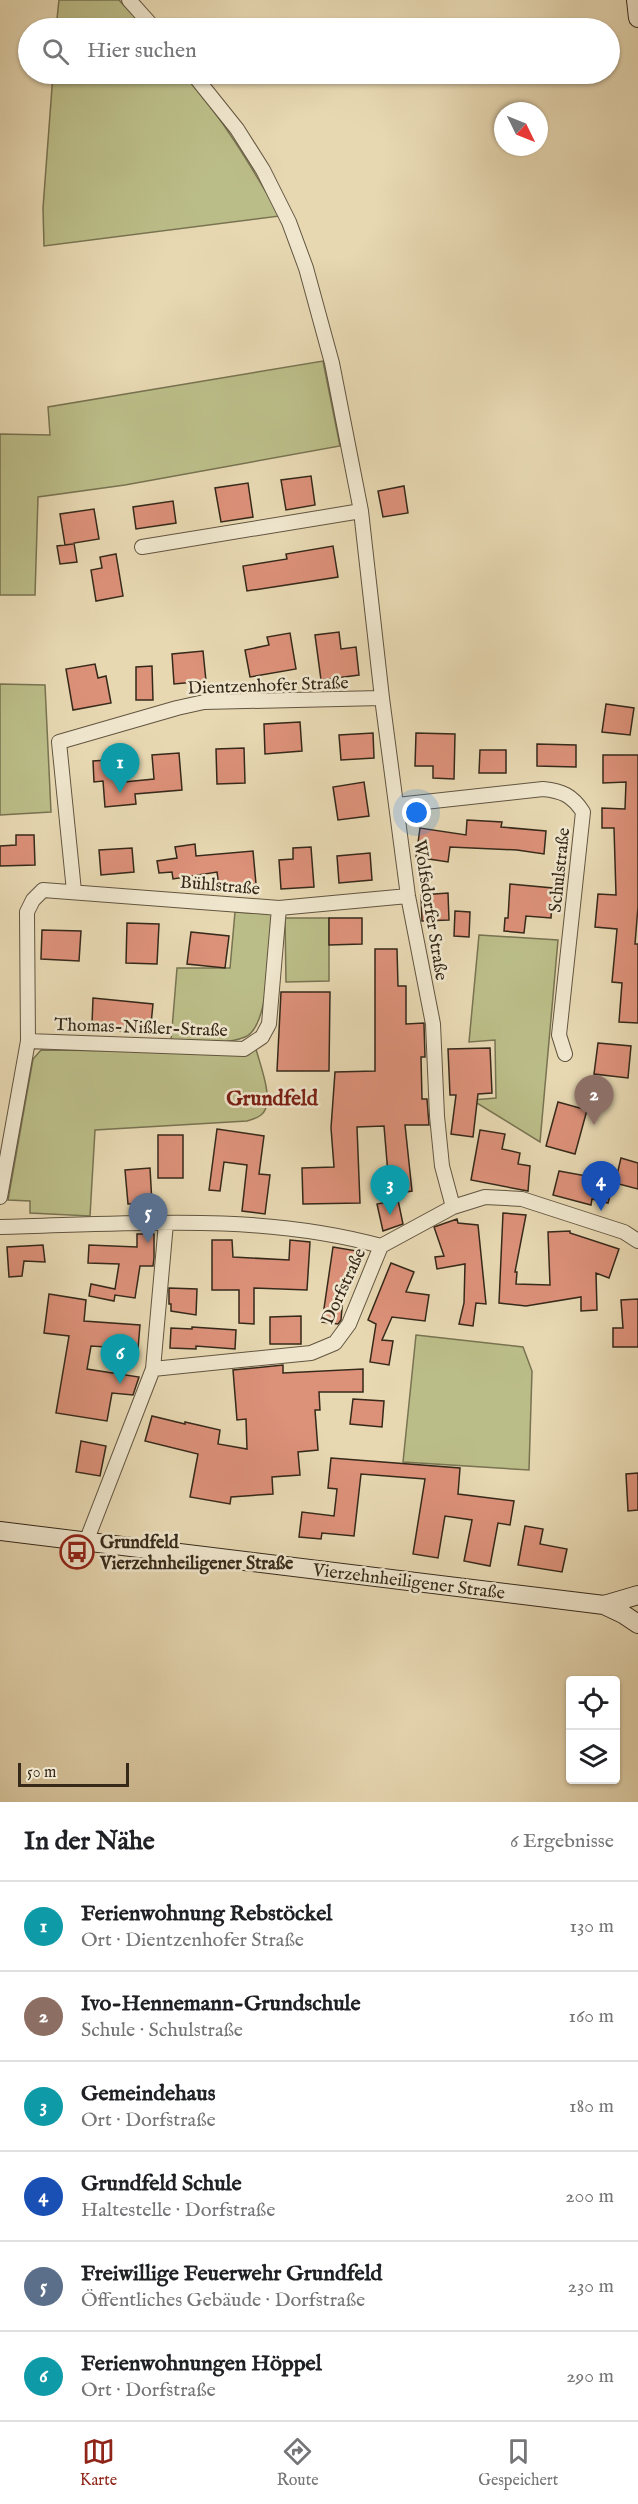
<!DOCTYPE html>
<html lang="de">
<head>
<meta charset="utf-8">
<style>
	body { margin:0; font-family:"IM FELL English",serif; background:#f2f2f2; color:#202124 }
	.controls { position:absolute; right:18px; bottom:18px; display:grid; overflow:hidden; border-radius:6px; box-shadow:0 2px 4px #0004 }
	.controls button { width:54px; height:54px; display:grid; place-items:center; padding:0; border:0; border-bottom:2px solid #e0e0e0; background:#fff; color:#202124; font:30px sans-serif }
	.compass { position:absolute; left:494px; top:102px; width:54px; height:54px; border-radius:50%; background:#fff; box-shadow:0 2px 4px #0004; rotate:133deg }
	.scale { position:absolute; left:18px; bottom:15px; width:111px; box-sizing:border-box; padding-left:6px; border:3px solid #36291a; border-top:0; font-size:16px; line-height:21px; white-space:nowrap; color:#36291a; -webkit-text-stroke:4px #efe6cd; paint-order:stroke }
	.you { position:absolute; left:417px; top:813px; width:21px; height:21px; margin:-15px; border:4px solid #fff; border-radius:50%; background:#1a73e8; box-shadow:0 0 0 9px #1a73e833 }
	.badge { display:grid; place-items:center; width:39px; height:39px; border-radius:50%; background:#8f2418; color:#fff; font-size:20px; font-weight:700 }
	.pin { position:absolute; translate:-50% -50px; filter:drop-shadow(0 2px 3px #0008) }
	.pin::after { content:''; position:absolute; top:32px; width:21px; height:18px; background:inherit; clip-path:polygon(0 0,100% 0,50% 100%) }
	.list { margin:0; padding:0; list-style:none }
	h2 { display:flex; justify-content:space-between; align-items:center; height:78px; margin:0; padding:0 24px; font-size:26px }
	h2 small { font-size:20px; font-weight:400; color:#757577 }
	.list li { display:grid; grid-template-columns:39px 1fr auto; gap:18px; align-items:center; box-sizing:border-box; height:90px; padding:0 24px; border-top:2px solid #e0e0e0 }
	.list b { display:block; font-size:22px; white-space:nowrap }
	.list p { margin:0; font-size:20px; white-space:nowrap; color:#757577 }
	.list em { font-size:20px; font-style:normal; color:#757577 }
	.icon { flex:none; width:33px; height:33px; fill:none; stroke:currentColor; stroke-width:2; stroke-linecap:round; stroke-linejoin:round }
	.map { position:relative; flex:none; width:638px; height:1802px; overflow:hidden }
	.search { position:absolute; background:#fff; box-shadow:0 2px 4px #0004; left:18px; right:18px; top:18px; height:66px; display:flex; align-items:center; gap:15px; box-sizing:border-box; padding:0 21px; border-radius:33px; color:#757577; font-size:22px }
	.sheet { height:618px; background:#fff }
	nav { display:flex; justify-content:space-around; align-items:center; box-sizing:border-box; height:84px; border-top:2px solid #e0e0e0; background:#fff; font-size:16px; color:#757577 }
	nav a { display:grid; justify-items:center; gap:3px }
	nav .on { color:#8f2418 }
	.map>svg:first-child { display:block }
	.green { fill:#bbbd88; stroke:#787351; stroke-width:1.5 }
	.building { fill:#dc9179; stroke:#36291a; stroke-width:1.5 }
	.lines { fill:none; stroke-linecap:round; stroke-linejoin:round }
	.street-casing { stroke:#625540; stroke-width:16 }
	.secondary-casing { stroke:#36291a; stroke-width:20 }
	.street { stroke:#efe6cd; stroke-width:14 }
	.secondary { stroke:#efe6cd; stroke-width:18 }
	.labels { text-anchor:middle; stroke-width:5; stroke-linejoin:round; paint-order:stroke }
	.street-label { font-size:18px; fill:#36291a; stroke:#efe6cd }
	.poi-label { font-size:18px; font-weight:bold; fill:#36291a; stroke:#efe6cd; text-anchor:start }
	.quarter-label { font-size:21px; font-weight:bold; fill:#7a1f14; stroke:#efe6cd }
</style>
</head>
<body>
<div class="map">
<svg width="638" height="1802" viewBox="0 0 638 1802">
	<rect width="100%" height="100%" fill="#e7d8b2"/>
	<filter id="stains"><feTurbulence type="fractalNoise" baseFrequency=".00333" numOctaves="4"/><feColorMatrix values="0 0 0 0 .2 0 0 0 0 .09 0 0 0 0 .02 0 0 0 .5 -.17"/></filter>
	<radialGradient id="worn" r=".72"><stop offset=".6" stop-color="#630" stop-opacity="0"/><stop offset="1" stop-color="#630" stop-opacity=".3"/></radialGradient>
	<path class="green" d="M 59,0 L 119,0 L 145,28 L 56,28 Z
		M 53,74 L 184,74 C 222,117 251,166 280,216 L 44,246 L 43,208 Z
		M 323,361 L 340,446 L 125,485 L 38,497 L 35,595 L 0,595 L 0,434 L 50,435 L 48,407 Z
		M 0,684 L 45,685 L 51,812 L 0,815 Z
		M 235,912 L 272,914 C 270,940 270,1028 245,1037 C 223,1046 194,1041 171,1041 L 177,968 L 230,968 Z
		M 285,918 L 329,918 L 329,981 L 286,982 Z
		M 479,935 L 558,940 L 540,1142 L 472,1100 L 496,1098 L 495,1040 L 469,1042 Z
		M 256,1049 C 260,1065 276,1104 261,1115 C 257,1118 251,1120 247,1121 L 95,1130 L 90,1216 L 30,1213 L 30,1201 L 8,1200 L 33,1059 L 41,1050 L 243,1052 Z
		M 416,1335 L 523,1347 L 532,1371 L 529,1470 L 403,1462 Z"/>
	<path class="building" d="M 311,476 L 315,505 L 286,510 L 281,480 Z
		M 248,483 L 253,517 L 221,522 L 215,488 Z
		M 404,486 L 408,513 L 383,517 L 378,491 Z
		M 173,501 L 176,523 L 136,529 L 133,507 Z
		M 94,509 L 99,539 L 74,543 L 77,562 L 60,564 L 57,546 L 73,544 L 65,545 L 60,514 Z
		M 333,546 L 338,577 L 247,591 L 243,566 L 287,559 L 286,554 Z
		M 116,554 L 123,596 L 96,601 L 91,570 L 102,568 L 100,557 Z
		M 339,632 L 341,649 L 356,647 L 359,675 L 321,680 L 315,635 Z
		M 290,633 L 296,669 L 250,677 L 245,650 L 269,645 L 267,637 Z
		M 203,651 L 206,681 L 174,684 L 172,654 Z
		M 95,664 L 98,678 L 106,676 L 111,703 L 73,710 L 66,669 Z
		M 152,666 L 153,700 L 136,700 L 136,667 Z
		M 606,704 L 634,708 L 630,735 L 602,732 Z
		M 300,722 L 302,751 L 265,754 L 264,724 Z
		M 373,733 L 374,758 L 341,760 L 339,735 Z
		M 416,733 L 455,734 L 454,779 L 433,778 L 433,766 L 415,766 Z
		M 537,744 L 576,745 L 576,767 L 537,766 Z
		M 244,748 L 245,783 L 217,784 L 216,749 Z
		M 480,750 L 506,750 L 506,773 L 479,773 Z
		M 179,753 L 182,790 L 135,794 L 136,804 L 105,807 L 103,781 L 94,782 L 93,761 L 122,759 L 124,782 L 154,779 L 152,755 Z
		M 603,755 L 638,755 L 638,907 L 635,944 L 638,944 L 638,1023 L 619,1022 L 622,983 L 612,982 L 617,929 L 595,927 L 598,894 L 616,895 L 614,828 L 602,828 L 602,808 L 625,809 L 626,782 L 603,783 Z
		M 364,782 L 369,816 L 338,820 L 333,787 Z
		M 467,820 L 502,822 L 501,827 L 546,831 L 544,854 L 517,850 L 450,847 L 448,862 L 416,857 L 420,828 L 466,835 Z
		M 16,835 L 34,835 L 35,865 L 0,866 L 0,846 L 16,845 Z
		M 195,844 L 196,856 L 253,851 L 256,884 L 219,887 L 217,872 L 173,879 L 172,872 L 159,873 L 157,861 L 177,858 L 175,847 Z
		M 311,847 L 314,887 L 281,889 L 279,860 L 293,859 L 293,848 Z
		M 132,848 L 134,872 L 101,875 L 99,850 Z
		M 370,853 L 372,880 L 339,883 L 337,856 Z
		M 510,884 L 553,888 L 551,918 L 526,916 L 524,933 L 504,931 L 505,918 L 508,918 Z
		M 448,893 L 449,920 L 422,921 L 421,895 Z
		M 455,911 L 470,912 L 469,937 L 454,936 Z
		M 329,918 L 362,918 L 362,944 L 329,945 Z
		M 127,923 L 159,924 L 157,964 L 126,963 Z
		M 42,930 L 81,931 L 79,961 L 41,959 Z
		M 191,932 L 229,936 L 225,968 L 187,964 Z
		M 375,949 L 397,949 L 398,986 L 406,986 L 406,1024 L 424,1023 L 424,1025 L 425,1057 L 421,1057 L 422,1099 L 427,1099 L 429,1125 L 405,1125 L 412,1191 L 387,1195 L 384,1175 L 388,1174 L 384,1126 L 357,1127 L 360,1203 L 303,1204 L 302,1168 L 334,1167 L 331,1128 L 335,1072 L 375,1071 Z
		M 281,992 L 330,992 L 329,1071 L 277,1071 Z
		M 93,998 L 153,1004 L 150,1034 L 120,1031 L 120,1026 L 92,1024 Z
		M 598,1043 L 631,1046 L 628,1078 L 594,1074 Z
		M 490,1048 L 492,1093 L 478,1094 L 473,1137 L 451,1134 L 456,1095 L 450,1095 L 448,1049 Z
		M 558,1102 L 587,1110 L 575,1154 L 546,1146 Z
		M 217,1129 L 264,1136 L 259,1174 L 270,1175 L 265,1214 L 242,1211 L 247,1165 L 224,1162 L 220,1191 L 209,1190 Z
		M 480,1130 L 505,1134 L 502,1149 L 520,1153 L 518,1164 L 530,1166 L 528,1191 L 471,1180 Z
		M 158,1135 L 183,1135 L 183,1178 L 158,1178 Z
		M 621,1158 L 638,1163 L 638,1189 L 615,1183 Z
		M 150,1168 L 152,1203 L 128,1204 L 125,1170 Z
		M 559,1171 L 614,1181 L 608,1203 L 592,1199 L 591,1205 L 553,1195 Z
		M 398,1200 L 403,1224 L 383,1231 L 377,1204 Z
		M 503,1213 L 526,1215 L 515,1272 L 517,1272 L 516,1284 L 550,1285 L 548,1232 L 570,1231 L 570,1233 L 619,1249 L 609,1278 L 596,1273 L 597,1310 L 581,1311 L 581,1297 L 526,1306 L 499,1303 Z
		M 457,1219 L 458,1223 L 478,1225 L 486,1304 L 476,1303 L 473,1326 L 459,1324 L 464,1303 L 465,1264 L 437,1269 L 435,1257 L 444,1256 L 434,1227 Z
		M 137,1234 L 154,1234 L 154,1258 L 153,1266 L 140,1266 L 135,1298 L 115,1295 L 114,1301 L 89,1296 L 91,1284 L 115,1289 L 119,1264 L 88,1263 L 89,1245 L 137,1247 Z
		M 212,1240 L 232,1240 L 233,1257 L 289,1260 L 290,1240 L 310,1242 L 307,1290 L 254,1288 L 254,1324 L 239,1323 L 239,1290 L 212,1290 Z
		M 43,1245 L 45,1262 L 24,1261 L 22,1276 L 9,1277 L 7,1247 Z
		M 333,1247 L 357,1251 L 350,1287 L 344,1286 L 341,1320 L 338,1324 L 322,1322 Z
		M 391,1263 L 414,1272 L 406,1292 L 429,1295 L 425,1321 L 392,1317 L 382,1340 L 393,1341 L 389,1365 L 370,1362 L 376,1324 L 368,1320 Z
		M 169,1288 L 197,1289 L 196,1315 L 171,1311 L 171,1304 L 169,1304 Z
		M 49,1294 L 86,1300 L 84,1321 L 140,1325 L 138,1349 L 91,1346 L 87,1369 L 139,1377 L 133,1395 L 112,1393 L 107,1421 L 56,1413 L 69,1336 L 44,1333 Z
		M 638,1299 L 638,1347 L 613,1347 L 613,1328 L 623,1328 L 621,1300 Z
		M 301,1316 L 301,1344 L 270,1344 L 270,1317 Z
		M 192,1327 L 236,1330 L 235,1349 L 196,1346 L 196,1349 L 170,1348 L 171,1328 L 192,1329 Z
		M 283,1365 L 283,1373 L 363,1369 L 363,1392 L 319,1392 L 320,1410 L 315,1410 L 318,1450 L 298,1452 L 300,1475 L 272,1477 L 273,1494 L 231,1497 L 230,1504 L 190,1497 L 198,1454 L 145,1441 L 152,1416 L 185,1424 L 185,1422 L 220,1430 L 218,1444 L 247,1449 L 246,1419 L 237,1420 L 233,1370 Z
		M 353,1399 L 384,1401 L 382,1427 L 350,1424 Z
		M 81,1441 L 106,1446 L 100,1476 L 76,1472 Z
		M 331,1458 L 460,1468 L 458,1494 L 514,1501 L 510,1525 L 498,1523 L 490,1566 L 464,1561 L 472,1520 L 445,1516 L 438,1558 L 413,1554 L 425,1479 L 361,1474 L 354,1536 L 322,1533 L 321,1539 L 299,1537 L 302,1512 L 334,1516 L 337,1489 L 328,1488 Z
		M 638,1473 L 638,1510 L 628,1511 L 626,1474 Z
		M 525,1526 L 543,1529 L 540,1544 L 567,1549 L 562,1572 L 518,1565 Z"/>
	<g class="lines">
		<defs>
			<path id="street" d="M 129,0 L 154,28
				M 193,74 L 237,129 L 263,170 L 289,222 L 306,268 L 332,363 L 361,511 L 382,698 L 408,896 L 433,1024 L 437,1116 L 442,1166 L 453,1207
				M 142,547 L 361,511
				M 397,805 L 543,789 C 562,791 572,795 583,812 L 559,1035 L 565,1054
				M 74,891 L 59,742 L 177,708 L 204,702 L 382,698
				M 28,1041 L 244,1049 L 262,1037 L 269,1024 L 279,908
				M 0,1197 L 28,1041 L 27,912 L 33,900 L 43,890 L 279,908 L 408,896
				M 0,1227 C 127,1224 257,1212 381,1246
				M 153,1369 L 311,1353 L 335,1343 L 349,1324 L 381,1246 L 453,1207 L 485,1197 L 522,1199 L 624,1232 L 638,1241
				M 86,1542 L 153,1369 L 166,1223"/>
			<path id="secondary" d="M 636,0 L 638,18
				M 0,1531 L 604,1605 L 623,1614 L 638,1624
				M 604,1605 L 638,1595"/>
		</defs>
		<use href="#street" class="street-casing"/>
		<use href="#secondary" class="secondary-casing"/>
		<use href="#street" class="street"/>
		<use href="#secondary" class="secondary"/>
	</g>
	<defs>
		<symbol id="bus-ring" viewBox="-11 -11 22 22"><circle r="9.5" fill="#efe6cd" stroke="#8f2418" stroke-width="1.5"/><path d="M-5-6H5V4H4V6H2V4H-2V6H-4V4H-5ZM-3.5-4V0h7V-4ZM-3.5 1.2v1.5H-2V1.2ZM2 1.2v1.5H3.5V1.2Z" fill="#8f2418"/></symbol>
	</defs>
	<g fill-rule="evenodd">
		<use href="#bus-ring" x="58" y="1533" width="38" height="38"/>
	</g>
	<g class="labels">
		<g class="street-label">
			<text transform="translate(268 685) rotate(-2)" y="6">Dientzenhofer Straße</text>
			<text transform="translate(559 870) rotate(-84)" y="6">Schulstraße</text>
			<text transform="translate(220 885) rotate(5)" y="6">Bühlstraße</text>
			<text transform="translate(431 910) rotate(81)" y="6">Wolfsdorfer Straße</text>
			<text transform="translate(141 1027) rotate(2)" y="6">Thomas-Nißler-Straße</text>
			<text transform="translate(343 1286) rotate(-65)" y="6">Dorfstraße</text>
			<text transform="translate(409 1581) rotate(7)" y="6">Vierzehnheiligener Straße</text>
		</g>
		<g class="poi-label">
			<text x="100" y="1548">Grundfeld<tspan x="100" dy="21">Vierzehnheiligener Straße</tspan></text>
		</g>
		<g class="quarter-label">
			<text x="272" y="1105">Grundfeld</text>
		</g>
	</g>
	<rect width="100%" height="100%" filter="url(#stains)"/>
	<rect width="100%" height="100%" fill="url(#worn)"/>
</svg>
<div class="controls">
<button><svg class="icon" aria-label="locate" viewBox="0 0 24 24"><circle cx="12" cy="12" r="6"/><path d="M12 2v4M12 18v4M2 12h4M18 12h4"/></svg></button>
<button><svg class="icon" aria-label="layers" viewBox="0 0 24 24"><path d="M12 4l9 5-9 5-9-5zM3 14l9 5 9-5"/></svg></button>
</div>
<svg class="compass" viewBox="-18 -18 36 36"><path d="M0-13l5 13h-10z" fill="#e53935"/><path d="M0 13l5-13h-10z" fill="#757577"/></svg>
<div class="scale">50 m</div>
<div class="you"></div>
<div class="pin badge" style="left:120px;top:793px;background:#0f9aa8">1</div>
<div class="pin badge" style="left:594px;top:1125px;background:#8d6e63">2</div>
<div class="pin badge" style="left:390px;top:1215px;background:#0f9aa8">3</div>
<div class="pin badge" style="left:601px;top:1211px;background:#1a4fb4">4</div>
<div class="pin badge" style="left:148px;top:1243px;background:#5c6f8a">5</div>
<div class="pin badge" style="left:120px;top:1384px;background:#0f9aa8">6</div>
<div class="search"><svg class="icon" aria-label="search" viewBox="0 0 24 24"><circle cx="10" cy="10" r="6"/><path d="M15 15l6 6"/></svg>Hier suchen</div>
</div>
<section class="sheet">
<h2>In der Nähe<small>6 Ergebnisse</small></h2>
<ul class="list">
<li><span class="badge" style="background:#0f9aa8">1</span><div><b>Ferienwohnung Rebstöckel</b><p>Ort · Dientzenhofer Straße</p></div><em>130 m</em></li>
<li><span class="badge" style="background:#8d6e63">2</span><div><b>Ivo-Hennemann-Grundschule</b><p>Schule · Schulstraße</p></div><em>160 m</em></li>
<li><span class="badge" style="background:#0f9aa8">3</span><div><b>Gemeindehaus</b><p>Ort · Dorfstraße</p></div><em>180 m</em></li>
<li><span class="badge" style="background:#1a4fb4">4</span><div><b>Grundfeld Schule</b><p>Haltestelle · Dorfstraße</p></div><em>200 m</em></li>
<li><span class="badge" style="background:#5c6f8a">5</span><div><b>Freiwillige Feuerwehr Grundfeld</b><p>Öffentliches Gebäude · Dorfstraße</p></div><em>230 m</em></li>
<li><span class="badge" style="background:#0f9aa8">6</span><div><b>Ferienwohnungen Höppel</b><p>Ort · Dorfstraße</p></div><em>290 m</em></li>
</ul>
</section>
<nav>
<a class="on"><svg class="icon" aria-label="map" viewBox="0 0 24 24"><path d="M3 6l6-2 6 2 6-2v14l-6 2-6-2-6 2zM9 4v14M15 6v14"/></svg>Karte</a>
<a><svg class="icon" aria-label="directions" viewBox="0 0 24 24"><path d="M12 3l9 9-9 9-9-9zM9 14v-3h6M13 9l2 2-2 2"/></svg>Route</a>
<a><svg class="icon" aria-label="saved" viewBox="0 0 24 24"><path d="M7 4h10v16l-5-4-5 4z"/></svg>Gespeichert</a>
</nav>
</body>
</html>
